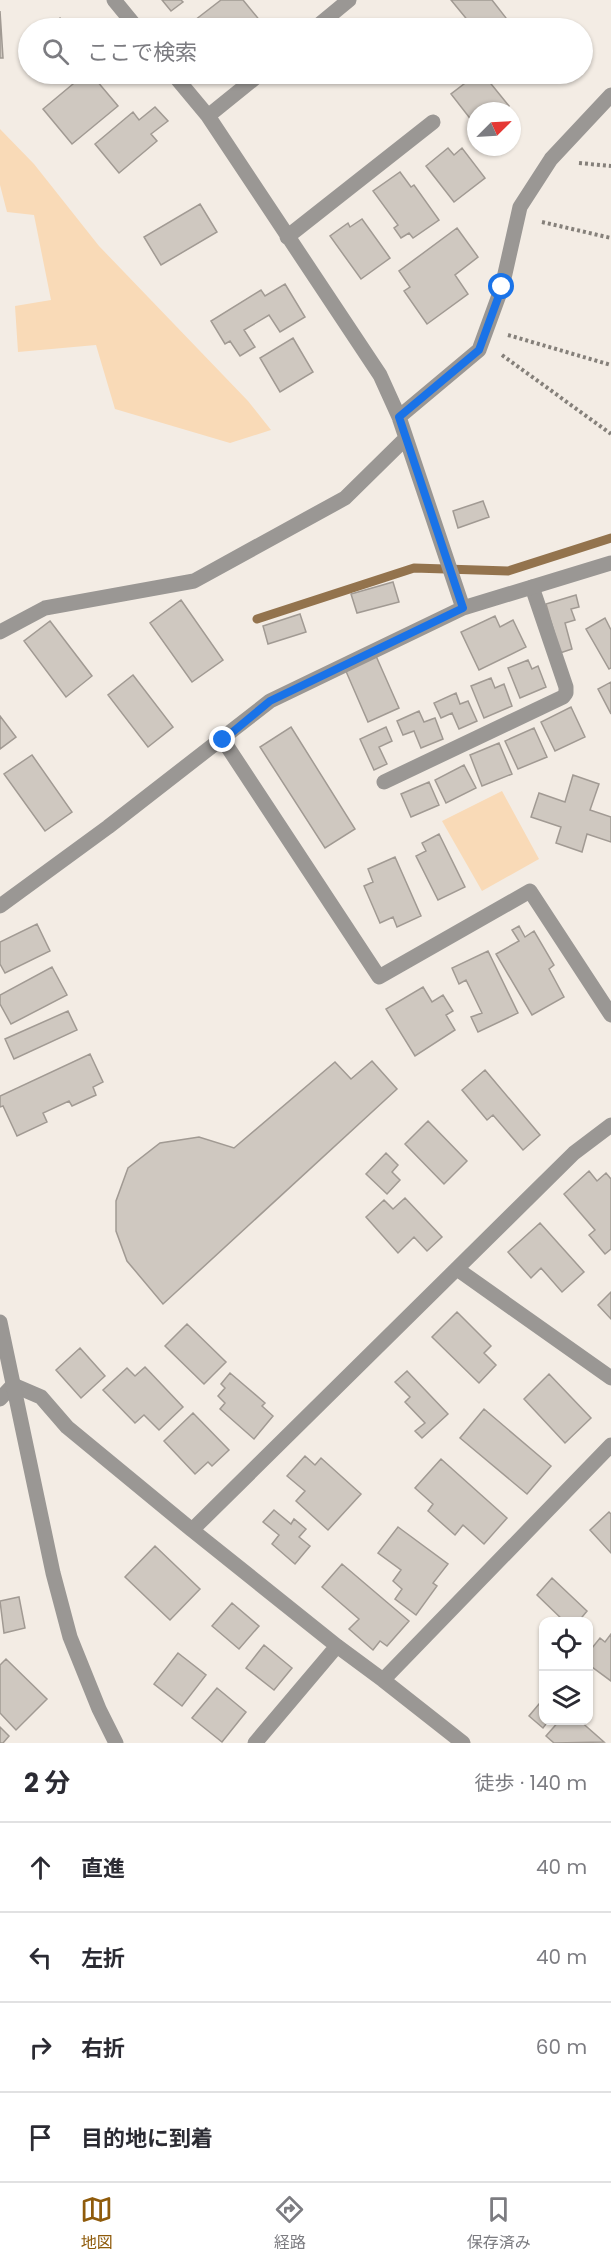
<!DOCTYPE html>
<html lang="ja">
<head>
<meta charset="utf-8">
<style>
	body { margin:0; font-family:Poppins,"Noto Sans JP",sans-serif; background:#f7f7f7; color:#2b2b33 }
	.controls { position:absolute; right:18px; bottom:18px; display:grid; overflow:hidden; border-radius:12px; box-shadow:0 2px 4px #0004 }
	.controls button { width:54px; height:54px; display:grid; place-items:center; padding:0; border:0; border-bottom:2px solid #e1e1e2; background:#fff; color:#2b2b33; font:30px sans-serif }
	.compass { position:absolute; left:467px; top:102px; width:54px; height:54px; border-radius:50%; background:#fff; box-shadow:0 2px 4px #0004; rotate:66deg }
	.stop { position:absolute; width:18px; height:18px; margin:-14px; border:4px solid #1a73e8; border-radius:50%; background:#fff }
	.stop.end { background:#1a73e8; border-color:#fff; box-shadow:0 2px 6px #0008 }
	.list { margin:0; padding:0; list-style:none }
	h2 { display:flex; justify-content:space-between; align-items:center; height:78px; margin:0; padding:0 24px; font-size:26px }
	h2 small { font-size:20px; font-weight:400; color:#7c7c81 }
	.list li { display:grid; grid-template-columns:39px 1fr auto; gap:18px; align-items:center; box-sizing:border-box; height:90px; padding:0 24px; border-top:2px solid #e1e1e2 }
	.list b { display:block; font-size:22px; white-space:nowrap }
	.list em { font-size:20px; font-style:normal; color:#7c7c81 }
	.icon { flex:none; width:33px; height:33px; fill:none; stroke:currentColor; stroke-width:2; stroke-linecap:round; stroke-linejoin:round }
	.map { position:relative; flex:none; width:611px; height:1743px; overflow:hidden }
	.search { position:absolute; background:#fff; box-shadow:0 2px 4px #0004; left:18px; right:18px; top:18px; height:66px; display:flex; align-items:center; gap:15px; box-sizing:border-box; padding:0 21px; border-radius:33px; color:#7c7c81; font-size:22px }
	.sheet { height:438px; background:#fff }
	nav { display:flex; justify-content:space-around; align-items:center; box-sizing:border-box; height:84px; border-top:2px solid #e1e1e2; background:#fff; font-size:16px; color:#7c7c81 }
	nav a { display:grid; justify-items:center; gap:3px }
	nav .on { color:#8f5b0b }
	.map>svg:first-child { display:block }
	.green { fill:#f9dab7 }
	.lines { fill:none; stroke-linecap:round; stroke-linejoin:round }
	.stream { stroke:#93734d; stroke-width:9 }
	.building { fill:#cfc8c0; stroke:#a19a93; stroke-width:1.5 }
	.path { stroke:#85807a; stroke-width:4; stroke-dasharray:3 3; stroke-linecap:butt }
	.service { stroke:#9a9794; stroke-width:15 }
	.minor { stroke:#9a9794; stroke-width:15 }
	.tertiary { stroke:#9a9794; stroke-width:15 }
	.route { stroke:#1a73e8; stroke-width:8 }
</style>
</head>
<body>
<div class="map">
<svg width="611" height="1743" viewBox="0 0 611 1743">
	<rect width="100%" height="100%" fill="#f3ece4"/>
	<path class="green" d="M 0,129 L 34,164 L 99,246 L 248,401 L 271,430 L 230,443 L 115,409 L 96,345 L 18,352 L 15,306 L 51,300 L 34,215 L 7,212 L 0,185 Z
		M 502,791 L 539,859 L 482,891 L 442,821 Z"/>
	<g class="lines">
		<path class="stream" d="M 257,619 L 414,568 L 508,571 L 611,538"/>
	</g>
	<path class="building" d="M 162,0 L 181,0 L 183,2 L 171,11 Z
		M 221,0 L 243,0 L 266,28 L 202,28 L 195,20 Z
		M 451,0 L 492,0 L 513,27 L 474,28 Z
		M 0,11 L 3,58 L 0,58 Z
		M 60,18 L 68,28 L 47,28 Z
		M 85,74 L 91,74 L 118,106 L 72,144 L 43,109 Z
		M 477,74 L 483,74 L 509,106 L 503,111 L 476,111 L 476,126 L 451,94 Z
		M 155,107 L 168,121 L 151,134 L 157,141 L 119,173 L 95,144 L 133,112 L 139,120 Z
		M 448,148 L 454,155 L 462,148 L 485,178 L 454,202 L 426,166 Z
		M 400,172 L 411,187 L 414,185 L 439,220 L 413,238 L 409,233 L 401,238 L 394,228 L 398,225 L 373,191 Z
		M 200,204 L 217,232 L 161,265 L 144,237 Z
		M 362,219 L 390,258 L 361,279 L 330,236 L 348,223 L 350,227 Z
		M 457,228 L 478,257 L 455,275 L 468,294 L 427,324 L 404,291 L 410,287 L 399,271 Z
		M 285,284 L 305,317 L 280,332 L 269,315 L 244,330 L 255,347 L 240,356 L 230,341 L 225,344 L 211,321 L 261,290 L 265,296 Z
		M 293,338 L 313,372 L 280,392 L 260,358 Z
		M 483,501 L 489,517 L 458,528 L 453,511 Z
		M 393,582 L 399,602 L 357,613 L 351,594 Z
		M 576,595 L 579,607 L 571,609 L 575,620 L 565,623 L 572,649 L 560,653 L 546,604 Z
		M 181,600 L 223,660 L 192,682 L 150,623 Z
		M 300,614 L 306,632 L 268,644 L 263,626 Z
		M 495,616 L 500,627 L 513,620 L 526,647 L 479,670 L 461,632 Z
		M 605,618 L 611,630 L 611,668 L 609,669 L 586,629 Z
		M 50,621 L 92,676 L 66,697 L 24,641 Z
		M 376,656 L 399,708 L 368,722 L 345,669 Z
		M 528,660 L 532,669 L 538,666 L 546,687 L 520,698 L 508,668 Z
		M 133,675 L 173,727 L 148,747 L 108,695 Z
		M 491,678 L 495,688 L 504,684 L 512,706 L 484,718 L 471,686 Z
		M 611,682 L 611,714 L 598,689 Z
		M 456,693 L 460,704 L 468,701 L 477,721 L 459,729 L 452,713 L 441,718 L 434,703 Z
		M 571,707 L 585,737 L 555,751 L 541,722 Z
		M 419,711 L 424,722 L 435,718 L 443,739 L 421,748 L 414,731 L 403,735 L 397,721 Z
		M 0,716 L 16,737 L 0,749 Z
		M 291,727 L 355,829 L 325,848 L 260,747 Z
		M 386,727 L 392,741 L 379,747 L 387,764 L 374,770 L 360,739 Z
		M 534,728 L 547,757 L 518,769 L 505,741 Z
		M 499,743 L 512,774 L 482,786 L 470,755 Z
		M 32,755 L 72,812 L 45,831 L 4,774 Z
		M 464,765 L 476,788 L 446,803 L 435,780 Z
		M 573,775 L 599,784 L 590,810 L 611,817 L 611,842 L 587,834 L 582,852 L 556,843 L 561,827 L 531,817 L 539,793 L 565,802 Z
		M 429,782 L 439,805 L 411,817 L 401,794 Z
		M 439,834 L 465,887 L 438,900 L 416,856 L 426,851 L 422,843 Z
		M 395,857 L 421,916 L 397,927 L 393,917 L 380,923 L 364,886 L 373,882 L 368,869 Z
		M 37,924 L 50,951 L 5,973 L 0,964 L 0,942 Z
		M 519,926 L 525,937 L 534,931 L 554,965 L 549,969 L 564,997 L 532,1015 L 496,954 L 519,941 L 512,930 Z
		M 488,951 L 518,1013 L 478,1032 L 471,1017 L 482,1013 L 466,980 L 459,984 L 452,968 Z
		M 52,967 L 67,995 L 11,1024 L 0,1004 L 0,995 Z
		M 423,987 L 432,1002 L 443,995 L 453,1011 L 446,1015 L 455,1030 L 415,1056 L 386,1009 Z
		M 68,1011 L 77,1030 L 14,1059 L 5,1039 Z
		M 90,1054 L 103,1082 L 93,1087 L 96,1095 L 72,1106 L 69,1101 L 43,1113 L 47,1122 L 17,1136 L 3,1106 L 0,1107 L 0,1096 Z
		M 372,1061 L 397,1089 L 163,1304 L 127,1261 L 116,1231 L 116,1201 L 128,1168 L 160,1143 L 199,1137 L 234,1148 L 335,1062 L 351,1079 Z
		M 485,1070 L 540,1135 L 523,1150 L 493,1115 L 487,1120 L 462,1090 Z
		M 428,1121 L 467,1161 L 444,1184 L 405,1144 Z
		M 386,1153 L 398,1165 L 392,1172 L 400,1180 L 387,1194 L 366,1174 Z
		M 589,1171 L 597,1181 L 606,1173 L 611,1179 L 611,1249 L 605,1254 L 589,1235 L 595,1230 L 564,1194 Z
		M 405,1198 L 442,1237 L 427,1251 L 414,1237 L 398,1253 L 366,1217 L 384,1200 L 393,1209 Z
		M 540,1223 L 584,1272 L 562,1292 L 541,1268 L 531,1278 L 508,1252 Z
		M 611,1292 L 611,1319 L 598,1305 Z
		M 457,1312 L 491,1346 L 484,1353 L 496,1365 L 479,1383 L 432,1337 Z
		M 187,1324 L 226,1362 L 204,1384 L 165,1346 Z
		M 80,1348 L 105,1376 L 81,1398 L 56,1370 Z
		M 145,1367 L 183,1407 L 159,1430 L 144,1415 L 135,1423 L 103,1390 L 127,1368 L 135,1376 Z
		M 407,1371 L 448,1414 L 422,1438 L 415,1431 L 425,1423 L 405,1402 L 410,1397 L 395,1382 Z
		M 230,1373 L 265,1403 L 262,1406 L 273,1416 L 254,1439 L 220,1409 L 225,1403 L 218,1396 L 225,1388 L 221,1384 Z
		M 549,1374 L 591,1418 L 565,1443 L 524,1399 Z
		M 484,1409 L 551,1466 L 527,1494 L 460,1438 Z
		M 193,1413 L 229,1450 L 212,1466 L 208,1462 L 195,1474 L 164,1441 Z
		M 305,1456 L 315,1465 L 321,1458 L 361,1494 L 328,1530 L 296,1501 L 305,1491 L 287,1476 Z
		M 441,1459 L 507,1518 L 484,1544 L 463,1525 L 455,1535 L 428,1511 L 433,1504 L 415,1488 Z
		M 274,1510 L 291,1524 L 294,1519 L 306,1529 L 299,1537 L 310,1546 L 295,1564 L 272,1544 L 279,1535 L 263,1522 Z
		M 609,1512 L 611,1514 L 611,1553 L 590,1530 Z
		M 398,1527 L 448,1564 L 433,1583 L 437,1586 L 416,1615 L 395,1599 L 402,1589 L 393,1581 L 401,1570 L 378,1553 Z
		M 155,1546 L 200,1589 L 170,1620 L 125,1577 Z
		M 342,1564 L 409,1621 L 387,1646 L 380,1641 L 373,1650 L 349,1629 L 359,1619 L 322,1587 Z
		M 552,1578 L 587,1611 L 578,1622 L 565,1622 L 537,1595 Z
		M 19,1597 L 25,1628 L 4,1633 L 0,1601 Z
		M 232,1603 L 259,1626 L 239,1649 L 212,1626 Z
		M 611,1634 L 611,1681 L 588,1664 L 588,1653 L 600,1638 L 605,1642 Z
		M 264,1645 L 292,1668 L 274,1690 L 246,1668 Z
		M 178,1653 L 206,1675 L 182,1706 L 154,1684 Z
		M 6,1659 L 47,1699 L 16,1730 L 0,1713 L 0,1665 Z
		M 217,1688 L 246,1712 L 222,1742 L 192,1718 Z
		M 544,1698 L 544,1720 L 549,1720 L 543,1728 L 529,1716 Z
		M 560,1720 L 579,1720 L 604,1742 L 554,1743 L 546,1736 Z
		M 0,1727 L 9,1736 L 3,1743 L 0,1743 Z"/>
	<g class="lines">
		<path class="path" d="M 579,163 L 611,166
			M 542,222 L 611,238
			M 508,335 L 611,365
			M 502,355 L 611,434"/>
		<path class="service" d="M 384,782 L 563,697 L 566,693 L 566,687 L 532,587"/>
		<path class="minor" d="M 114,0 L 137,28
			M 315,28 L 349,0
			M 173,74 L 208,116 L 380,375 L 399,417 L 463,608
			M 208,116 L 260,74
			M 287,237 L 433,122
			M 399,417 L 479,350 L 502,287 L 520,207 L 551,159 L 611,95
			M 0,632 L 45,608 L 194,581 L 345,498 L 406,438
			M 223,740 L 379,977 L 530,891 L 611,1015
			M 0,906 L 108,827 L 270,701 L 463,608 L 611,563
			M 457,1269 L 611,1378
			M 0,1399 L 13,1385 L 41,1397 L 67,1427 L 192,1530 L 574,1153 L 611,1125
			M 192,1530 L 337,1646 L 383,1680 L 463,1743
			M 383,1680 L 611,1445
			M 255,1743 L 337,1646"/>
		<path class="tertiary" d="M 0,1322 L 53,1573 L 70,1637 L 99,1709 L 116,1743"/>
	</g>
	<g class="lines">
		<path class="route" d="M 223,740 L 270,701 L 463,608 L 399,417 L 479,350 L 502,287"/>
	</g>
</svg>
<div class="controls">
<button><svg class="icon" aria-label="locate" viewBox="0 0 24 24"><circle cx="12" cy="12" r="6"/><path d="M12 2v4M12 18v4M2 12h4M18 12h4"/></svg></button>
<button><svg class="icon" aria-label="layers" viewBox="0 0 24 24"><path d="M12 4l9 5-9 5-9-5zM3 14l9 5 9-5"/></svg></button>
</div>
<svg class="compass" viewBox="-18 -18 36 36"><path d="M0-13l5 13h-10z" fill="#e53935"/><path d="M0 13l5-13h-10z" fill="#7c7c81"/></svg>
<div class="stop" style="left:502px;top:287px"></div>
<div class="stop end" style="left:223px;top:740px"></div>
<div class="search"><svg class="icon" aria-label="search" viewBox="0 0 24 24"><circle cx="10" cy="10" r="6"/><path d="M15 15l6 6"/></svg>ここで検索</div>
</div>
<section class="sheet">
<h2>2 分<small>徒歩 · 140 m</small></h2>
<ul class="list">
<li><svg class="icon" aria-label="ahead" viewBox="0 0 24 24"><path d="M12 20V5M6 11l6-6 6 6"/></svg><div><b>直進</b></div><em>40 m</em></li>
<li><svg class="icon" aria-label="left" viewBox="0 0 24 24"><path d="M17 20v-9H6M10 6l-5 5 5 5"/></svg><div><b>左折</b></div><em>40 m</em></li>
<li><svg class="icon" aria-label="right" viewBox="0 0 24 24"><path d="M7 20v-9h11M14 6l5 5-5 5"/></svg><div><b>右折</b></div><em>60 m</em></li>
<li><svg class="icon" aria-label="arrive" viewBox="0 0 24 24"><path d="M6 21V4h12l-3 4 3 4H6"/></svg><div><b>目的地に到着</b></div></li>
</ul>
</section>
<nav>
<a class="on"><svg class="icon" aria-label="map" viewBox="0 0 24 24"><path d="M3 6l6-2 6 2 6-2v14l-6 2-6-2-6 2zM9 4v14M15 6v14"/></svg>地図</a>
<a><svg class="icon" aria-label="directions" viewBox="0 0 24 24"><path d="M12 3l9 9-9 9-9-9zM9 14v-3h6M13 9l2 2-2 2"/></svg>経路</a>
<a><svg class="icon" aria-label="saved" viewBox="0 0 24 24"><path d="M7 4h10v16l-5-4-5 4z"/></svg>保存済み</a>
</nav>
</body>
</html>
